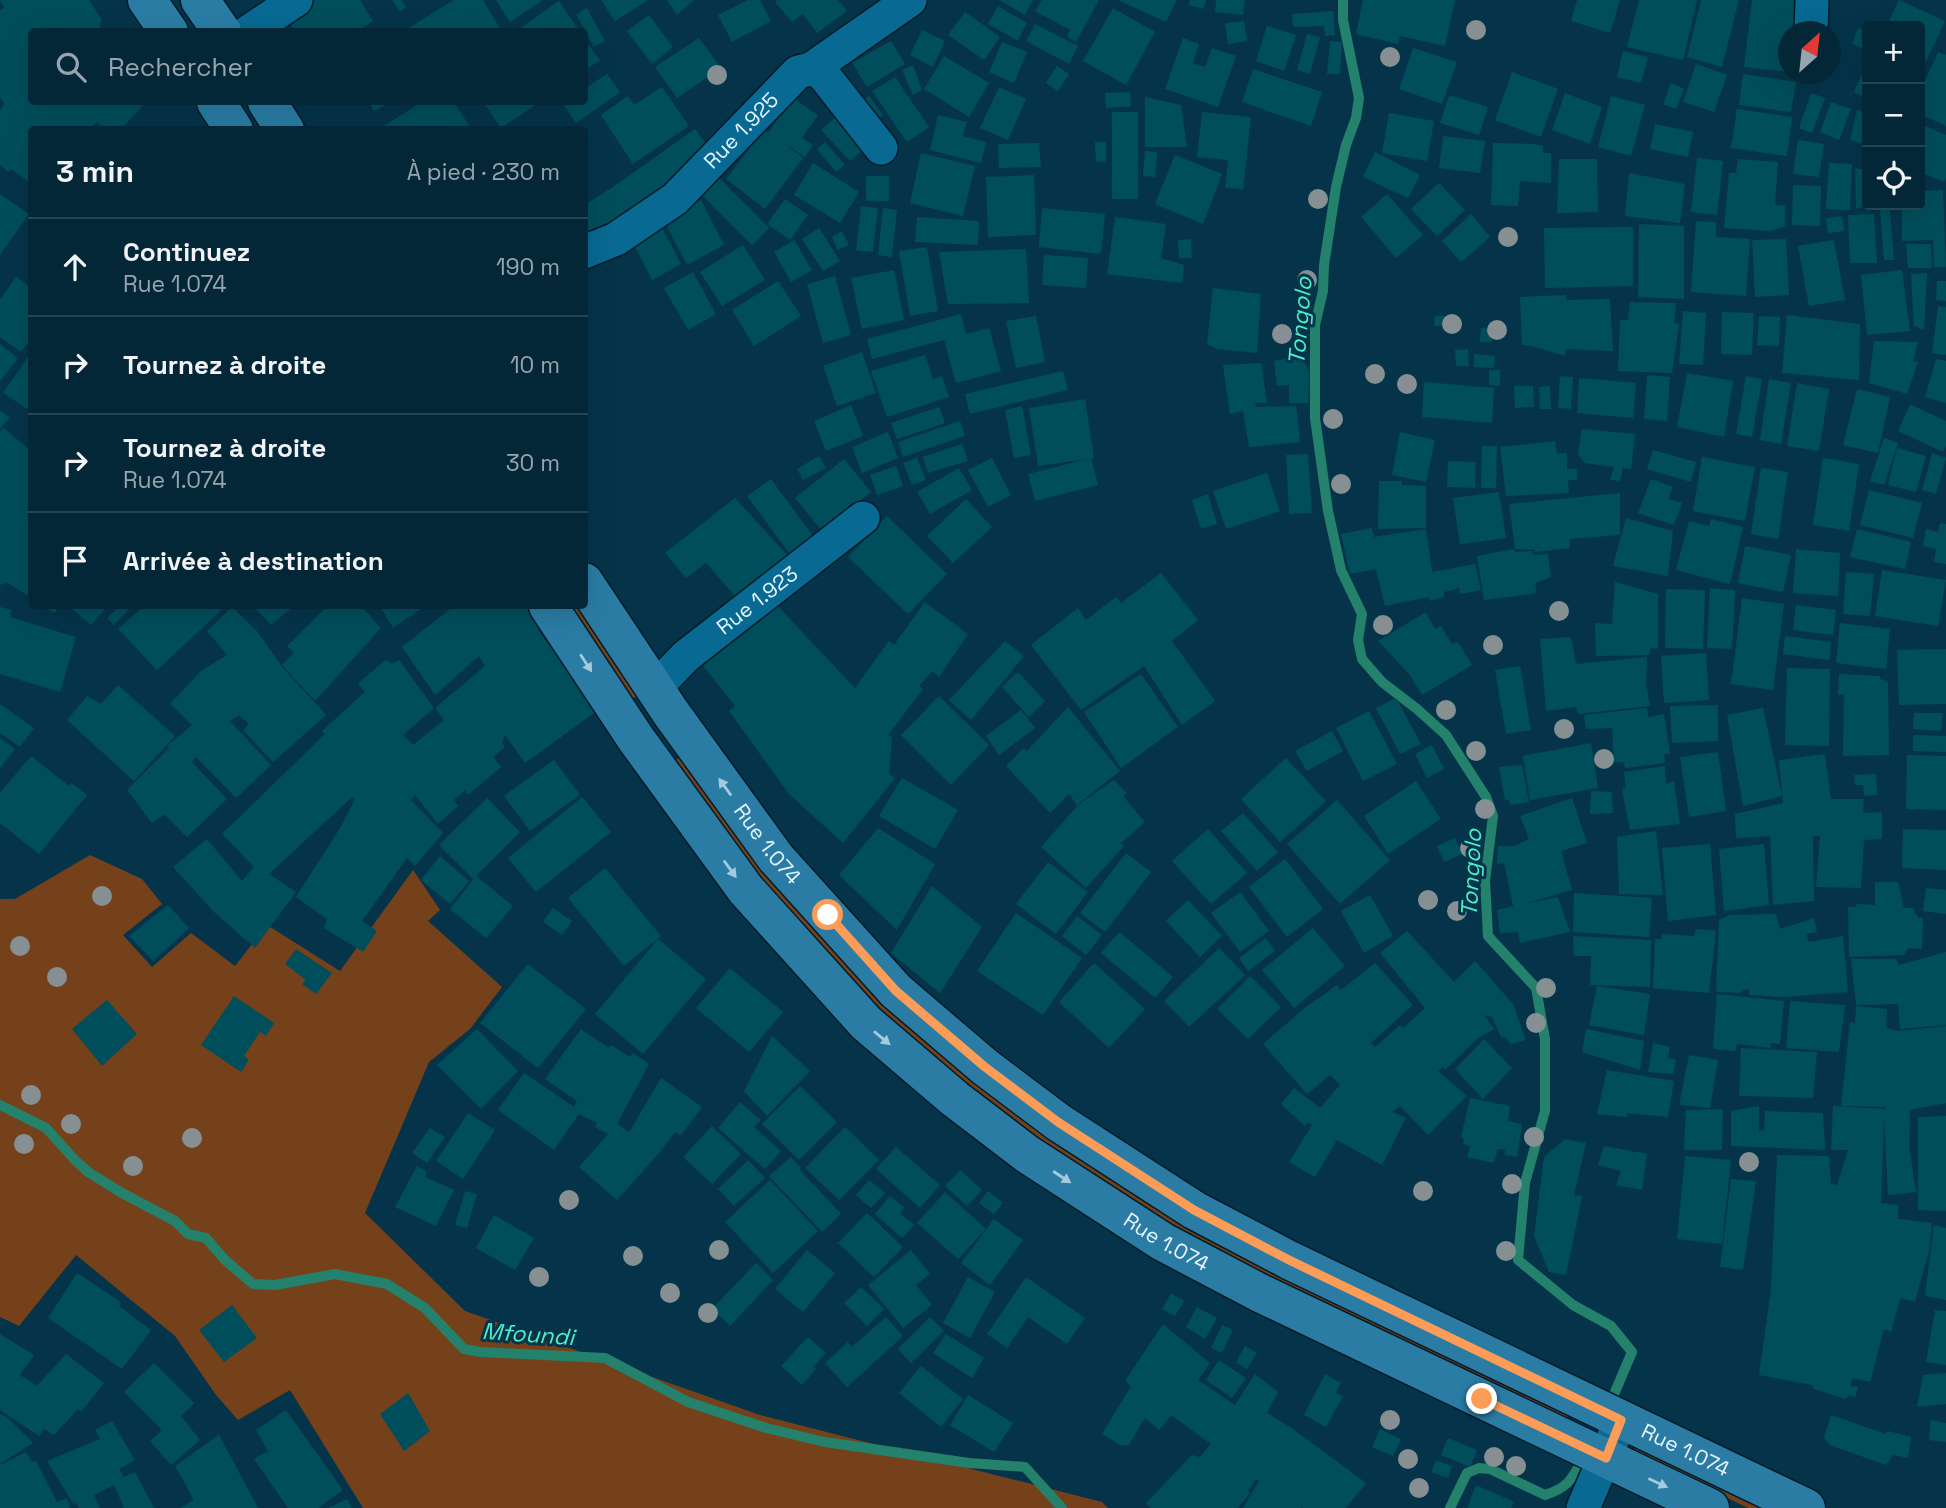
<!DOCTYPE html>
<html lang="fr">
<head>
<meta charset="utf-8">
<style>
	body { margin:0; font-family:"Space Grotesk",sans-serif; background:#0d2f40; color:#f1f3f6 }
	.controls { position:absolute; right:21px; top:21px; display:grid; overflow:hidden; border-radius:7px; box-shadow:0 7px 28px #0002 }
	.controls button { width:63px; height:63px; display:grid; place-items:center; padding:0; border:0; border-bottom:2px solid #254453; background:#042738; color:#f1f3f6; font:35px sans-serif }
	.compass { position:absolute; left:1778px; top:21px; width:63px; height:63px; border-radius:50%; background:#042738; box-shadow:0 7px 28px #0002; rotate:27deg }
	.stop { position:absolute; width:21px; height:21px; margin:-16px; border:5px solid #fd9c56; border-radius:50%; background:#fff }
	.stop.end { background:#fd9c56; border-color:#fff; box-shadow:0 2px 7px #0008 }
	.list { margin:0; padding:0; list-style:none }
	h2 { display:flex; justify-content:space-between; align-items:center; height:91px; margin:0; padding:0 28px; font-size:30px }
	h2 small { font-size:23px; font-weight:400; color:#97a5ae }
	.list li { display:grid; grid-template-columns:46px 1fr auto; gap:21px; align-items:center; box-sizing:border-box; height:98px; padding:0 28px; border-top:2px solid #254453 }
	.list b { display:block; font-size:26px; white-space:nowrap }
	.list p { margin:0; font-size:23px; white-space:nowrap; color:#97a5ae }
	.list em { font-size:23px; font-style:normal; color:#97a5ae }
	.icon { flex:none; width:38px; height:38px; fill:none; stroke:currentColor; stroke-width:2; stroke-linecap:round; stroke-linejoin:round }
	.map { position:relative; flex:none; width:1946px; height:1508px; overflow:hidden }
	.search { position:absolute; background:#042738; box-shadow:0 7px 28px #0002; left:28px; top:28px; width:560px; height:77px; display:flex; align-items:center; gap:18px; box-sizing:border-box; padding:0 24px; border-radius:7px; color:#97a5ae; font-size:26px }
	.panel { position:absolute; background:#042738; box-shadow:0 7px 28px #0002; left:28px; top:126px; width:560px; height:483px; border-radius:7px }
	.map>svg:first-child { display:block }
	.green { fill:#75411b }
	.lines { fill:none; stroke-linecap:round; stroke-linejoin:round }
	.stream { stroke:#24816c; stroke-width:10 }
	.building { fill:#004e5b }
	.minor-casing { stroke:#021b28; stroke-width:36 }
	.major-casing { stroke:#021b28; stroke-width:41 }
	.minor { stroke:#086992; stroke-width:33 }
	.major { stroke:#2a7ca4; stroke-width:38 }
	.tree { fill:#869093 }
	.oneway { fill:#a4cade }
	.route { stroke:#fd9c56; stroke-width:9 }
	.labels { text-anchor:middle; stroke-width:6; stroke-linejoin:round; paint-order:stroke }
	.street-label { font-size:21px; fill:#e5f4fd; stroke:#05344a }
	.water-label { font-size:23px; font-style:italic; fill:#4befca; stroke:#05344a }
</style>
</head>
<body>
<div class="map">
<svg width="1946" height="1508" viewBox="0 0 1946 1508">
	<rect width="100%" height="100%" fill="#05344a"/>
	<path class="green" d="M 572,606 L 584,606 L 640,695 L 630,700 Z
		M 681,757 L 1035,1127 L 1093,1168 L 1163,1212 L 1571,1411 L 1566,1419 L 1442,1363 L 1154,1220 L 1028,1134 L 920,1046 L 869,998 L 764,884 L 671,763 Z
		M 90,855 L 142,879 L 162,904 L 123,935 L 152,967 L 191,933 L 235,966 L 267,925 L 340,971 L 413,870 L 440,910 L 428,921 L 502,987 L 470,1029 L 429,1062 L 365,1213 L 465,1311 L 760,1415 L 1102,1502 L 1108,1508 L 363,1508 L 290,1390 L 238,1420 L 216,1395 L 175,1336 L 76,1255 L 19,1326 L 0,1317 L 0,899 L 15,899 Z
		M 1637,1443 L 1774,1508 L 1748,1508 L 1633,1452 Z"/>
	<g class="lines">
		<path class="stream" d="M 1343,0 L 1343,20 L 1359,98 L 1356,118 L 1346,145 L 1336,187 L 1324,265 L 1323,291 L 1315,325 L 1315,418 L 1328,511 L 1341,570 L 1362,614 L 1358,640 L 1362,659 L 1382,682 L 1417,709 L 1446,735 L 1486,797 L 1493,816 L 1485,881 L 1488,936 L 1536,988 L 1545,1039 L 1545,1111 L 1525,1183 L 1518,1260 L 1573,1305 L 1611,1326 L 1632,1352 L 1609,1406
			M 0,1105 L 46,1128 L 75,1160 L 88,1172 L 122,1193 L 175,1221 L 188,1234 L 206,1238 L 225,1260 L 253,1284 L 275,1285 L 335,1274 L 387,1284 L 425,1308 L 464,1349 L 481,1352 L 605,1358 L 688,1402 L 766,1428 L 825,1442 L 969,1463 L 1025,1467 L 1062,1508
			M 1450,1508 L 1467,1473 L 1479,1468 L 1490,1469 L 1545,1495 C 1570,1487 1572,1478 1584,1457"/>
	</g>
	<path class="building" d="M 0,0 L 89,0 L 102,20 L 99,26 L 105,32 L 32,32 L 32,102 L 146,102 L 120,130 L 105,130 L 97,122 L 93,126 L 97,130 L 32,130 L 32,184 L 11,169 L 8,172 L 0,165 L 0,109 L 1,110 L 4,104 L 0,96 L 0,10 L 4,8 Z
		M 311,0 L 360,0 L 373,21 L 356,32 L 296,32 L 285,16 Z
		M 392,0 L 401,0 L 406,7 L 400,11 Z
		M 454,0 L 483,0 L 501,30 L 498,32 L 402,32 Z
		M 496,0 L 543,0 L 510,22 Z
		M 601,0 L 648,0 L 615,21 Z
		M 667,0 L 694,0 L 677,15 Z
		M 748,0 L 760,0 L 771,21 L 732,42 L 718,15 Z
		M 777,0 L 838,0 L 847,11 L 817,33 L 803,14 L 792,22 L 775,2 Z
		M 999,0 L 1033,0 L 1025,15 Z
		M 1042,0 L 1099,0 L 1076,42 L 1067,36 L 1070,30 L 1035,11 Z
		M 1118,0 L 1177,0 L 1166,22 Z
		M 1190,0 L 1206,0 L 1204,9 L 1189,5 Z
		M 1216,0 L 1245,0 L 1243,15 L 1215,12 Z
		M 1363,0 L 1455,0 L 1445,46 L 1400,36 L 1398,44 L 1356,34 Z
		M 1577,0 L 1620,0 L 1610,33 L 1571,21 Z
		M 1639,0 L 1697,0 L 1683,60 L 1627,47 Z
		M 1701,0 L 1739,0 L 1722,67 L 1687,57 Z
		M 1752,0 L 1806,0 L 1802,32 L 1788,32 L 1788,72 L 1744,67 Z
		M 1899,0 L 1945,21 L 1920,74 L 1920,26 L 1887,26 Z
		M 559,1 L 580,32 L 515,32 Z
		M 998,6 L 1027,23 L 1018,41 L 988,24 Z
		M 587,8 L 605,41 L 594,47 L 576,14 Z
		M 1113,8 L 1155,32 L 1126,85 L 1083,61 Z
		M 1333,11 L 1335,35 L 1325,36 L 1324,26 L 1293,27 L 1292,14 Z
		M 965,12 L 1000,37 L 984,60 L 948,35 Z
		M 649,15 L 673,47 L 652,64 L 627,31 Z
		M 1244,21 L 1247,41 L 1228,44 L 1225,23 Z
		M 1035,24 L 1078,46 L 1069,64 L 1026,41 Z
		M 1267,26 L 1296,35 L 1284,71 L 1256,61 Z
		M 1858,28 L 1867,31 L 1867,50 L 1852,44 Z
		M 922,30 L 945,41 L 933,67 L 910,55 Z
		M 1307,34 L 1320,37 L 1310,74 L 1297,70 Z
		M 699,38 L 721,68 L 677,98 L 655,67 Z
		M 1183,38 L 1199,44 L 1193,63 L 1205,67 L 1212,48 L 1236,56 L 1218,107 L 1165,89 Z
		M 584,39 L 600,60 L 584,71 Z
		M 891,41 L 905,64 L 867,87 L 852,63 Z
		M 1330,41 L 1342,42 L 1340,74 L 1327,74 Z
		M 1002,42 L 1027,52 L 1014,83 L 989,72 Z
		M 1413,48 L 1457,62 L 1442,104 L 1399,89 Z
		M 1623,51 L 1648,57 L 1641,83 L 1617,77 Z
		M 1938,52 L 1946,55 L 1946,126 L 1920,114 L 1920,92 Z
		M 944,56 L 989,83 L 969,117 L 924,89 Z
		M 1867,63 L 1867,98 L 1854,92 Z
		M 1696,64 L 1727,75 L 1714,112 L 1683,102 Z
		M 913,65 L 922,90 L 913,95 L 902,70 Z
		M 1057,66 L 1069,74 L 1058,91 L 1046,83 Z
		M 1253,69 L 1322,92 L 1311,126 L 1242,102 Z
		M 1512,72 L 1558,89 L 1541,137 L 1495,120 Z
		M 607,74 L 620,92 L 576,123 L 563,104 L 567,102 L 584,102 L 584,89 Z
		M 1743,74 L 1796,82 L 1791,112 L 1739,105 Z
		M 895,77 L 929,127 L 907,142 L 872,91 Z
		M 1671,83 L 1684,89 L 1676,109 L 1663,104 Z
		M 662,87 L 689,126 L 633,164 L 601,115 L 628,96 L 634,105 Z
		M 999,87 L 1026,99 L 1008,140 L 980,128 Z
		M 1130,92 L 1131,106 L 1106,108 L 1105,93 Z
		M 1565,93 L 1602,107 L 1590,144 L 1552,130 Z
		M 1811,93 L 1825,98 L 1812,133 L 1799,128 Z
		M 1449,95 L 1488,107 L 1479,135 L 1440,123 Z
		M 869,96 L 883,115 L 877,120 L 863,100 Z
		M 1611,96 L 1645,105 L 1631,156 L 1598,147 Z
		M 1145,97 L 1181,105 L 1187,147 L 1145,147 Z
		M 793,98 L 818,115 L 802,138 L 813,145 L 805,157 L 784,143 L 803,158 L 765,209 L 726,179 L 764,129 L 768,133 Z
		M 369,102 L 390,102 L 374,111 Z
		M 422,102 L 454,102 L 472,130 L 384,130 L 382,127 Z
		M 483,102 L 540,102 L 501,128 Z
		M 1831,102 L 1851,109 L 1839,140 L 1820,132 Z
		M 1737,109 L 1792,117 L 1787,156 L 1731,148 Z
		M 1857,110 L 1867,113 L 1867,145 L 1850,140 Z
		M 842,111 L 870,143 L 850,161 L 821,130 Z
		M 1112,112 L 1138,112 L 1138,199 L 1112,199 Z
		M 1202,112 L 1251,117 L 1243,189 L 1225,188 L 1228,160 L 1197,157 Z
		M 1389,113 L 1434,121 L 1427,161 L 1382,153 Z
		M 938,115 L 967,122 L 963,136 L 986,142 L 981,163 L 930,150 Z
		M 1655,124 L 1693,132 L 1688,157 L 1650,149 Z
		M 1920,124 L 1946,135 L 1946,178 L 1944,182 L 1920,172 Z
		M 695,129 L 712,152 L 584,244 L 584,205 L 610,189 Z
		M 1443,136 L 1485,141 L 1480,173 L 1439,168 Z
		M 1798,140 L 1824,144 L 1819,177 L 1793,174 Z
		M 825,142 L 845,165 L 836,172 L 817,149 Z
		M 1095,142 L 1106,142 L 1106,161 L 1096,162 Z
		M 1039,143 L 1041,167 L 999,168 L 998,144 Z
		M 1493,143 L 1533,144 L 1543,146 L 1543,153 L 1551,153 L 1551,183 L 1520,181 L 1518,206 L 1491,205 Z
		M 1145,151 L 1157,152 L 1155,177 L 1143,176 Z
		M 1375,152 L 1420,175 L 1408,198 L 1363,177 Z
		M 921,153 L 975,166 L 963,216 L 910,203 Z
		M 1175,155 L 1222,174 L 1203,224 L 1155,204 Z
		M 1697,158 L 1723,161 L 1717,215 L 1691,212 Z
		M 1559,159 L 1597,159 L 1598,212 L 1557,213 Z
		M 1738,159 L 1778,162 L 1775,205 L 1785,206 L 1785,226 L 1771,231 L 1724,228 L 1729,173 L 1736,173 Z
		M 813,163 L 859,192 L 840,223 L 794,195 Z
		M 1829,163 L 1852,164 L 1850,210 L 1826,209 Z
		M 1855,168 L 1867,170 L 1867,205 L 1856,209 Z
		M 1629,173 L 1685,184 L 1680,223 L 1625,216 Z
		M 1034,175 L 1036,235 L 988,237 L 986,177 Z
		M 866,176 L 889,176 L 889,201 L 866,201 Z
		M 718,177 L 769,228 L 752,245 L 701,194 Z
		M 1439,183 L 1465,210 L 1437,236 L 1411,209 Z
		M 1793,185 L 1821,186 L 1820,226 L 1792,225 Z
		M 1943,190 L 1946,267 L 1934,267 L 1933,240 L 1902,241 L 1902,205 L 1920,205 L 1920,191 Z
		M 0,194 L 29,214 L 0,255 Z
		M 1387,194 L 1423,235 L 1396,258 L 1361,217 Z
		M 785,199 L 808,215 L 790,240 L 767,224 Z
		M 701,200 L 724,245 L 687,265 L 663,219 Z
		M 861,206 L 878,208 L 873,252 L 856,250 Z
		M 883,208 L 897,210 L 892,257 L 878,255 Z
		M 1042,208 L 1105,214 L 1101,254 L 1039,247 Z
		M 1880,210 L 1890,210 L 1894,260 L 1884,260 Z
		M 1471,214 L 1490,237 L 1461,262 L 1442,241 Z
		M 1874,214 L 1877,263 L 1850,263 L 1848,215 Z
		M 1842,216 L 1844,231 L 1828,233 L 1826,218 Z
		M 917,217 L 979,221 L 978,245 L 915,242 Z
		M 1115,217 L 1166,224 L 1161,258 L 1184,265 L 1182,283 L 1107,274 Z
		M 1696,221 L 1716,222 L 1716,237 L 1750,239 L 1746,296 L 1691,292 Z
		M 659,222 L 681,264 L 652,280 L 630,237 Z
		M 1639,224 L 1684,226 L 1684,299 L 1638,297 Z
		M 1633,227 L 1633,286 L 1545,288 L 1544,228 Z
		M 819,228 L 840,261 L 823,271 L 802,239 Z
		M 842,231 L 849,245 L 838,250 L 832,237 Z
		M 1191,239 L 1192,258 L 1179,258 L 1178,240 Z
		M 1786,239 L 1789,295 L 1755,297 L 1752,240 Z
		M 794,240 L 812,270 L 791,282 L 774,252 Z
		M 1834,240 L 1845,300 L 1809,306 L 1798,246 Z
		M 1906,244 L 1931,244 L 1932,268 L 1908,268 Z
		M 743,245 L 765,280 L 722,306 L 700,272 Z
		M 927,247 L 938,311 L 910,316 L 899,251 Z
		M 1026,249 L 1029,303 L 948,304 L 939,252 Z
		M 1044,255 L 1088,258 L 1086,288 L 1042,285 Z
		M 894,270 L 904,320 L 862,329 L 851,278 Z
		M 1902,270 L 1910,331 L 1867,335 L 1861,275 Z
		M 693,272 L 716,314 L 688,330 L 664,288 Z
		M 1927,273 L 1924,330 L 1914,326 L 1911,274 Z
		M 835,276 L 851,335 L 823,343 L 807,284 Z
		M 16,277 L 32,288 L 32,337 L 21,352 L 0,337 L 0,300 Z
		M 778,281 L 801,316 L 754,346 L 732,310 Z
		M 1937,281 L 1946,281 L 1946,301 L 1936,300 Z
		M 1213,288 L 1261,294 L 1257,353 L 1217,349 L 1207,344 Z
		M 1566,295 L 1566,300 L 1610,299 L 1613,351 L 1566,349 L 1565,356 L 1532,346 L 1522,345 L 1520,297 Z
		M 1630,302 L 1676,303 L 1674,323 L 1679,324 L 1672,373 L 1618,371 L 1620,320 L 1628,320 Z
		M 1938,306 L 1946,307 L 1946,355 L 1932,353 Z
		M 1683,311 L 1706,313 L 1703,365 L 1679,364 Z
		M 1722,312 L 1754,313 L 1752,355 L 1721,354 Z
		M 961,314 L 966,334 L 989,328 L 1001,371 L 956,383 L 944,340 L 872,359 L 867,339 Z
		M 1787,315 L 1860,324 L 1859,380 L 1782,373 Z
		M 1036,316 L 1045,362 L 1016,368 L 1006,321 Z
		M 1435,316 L 1447,316 L 1447,326 L 1434,326 Z
		M 1759,316 L 1780,317 L 1779,346 L 1757,345 Z
		M 1481,328 L 1493,329 L 1492,342 L 1480,342 Z
		M 1874,341 L 1918,342 L 1913,361 L 1918,362 L 1907,394 L 1869,383 Z
		M 0,344 L 18,358 L 0,381 Z
		M 1468,349 L 1469,366 L 1456,366 L 1455,350 Z
		M 32,351 L 32,412 L 3,393 Z
		M 862,352 L 876,393 L 837,406 L 823,366 Z
		M 1474,354 L 1495,356 L 1494,368 L 1474,367 Z
		M 925,355 L 933,379 L 942,376 L 949,397 L 887,417 L 871,371 Z
		M 1303,355 L 1309,374 L 1308,403 L 1289,403 L 1289,385 L 1277,386 L 1274,361 Z
		M 1936,359 L 1946,361 L 1946,403 L 1925,397 Z
		M 1261,363 L 1267,403 L 1255,403 L 1256,407 L 1296,406 L 1300,442 L 1249,447 L 1243,411 L 1230,414 L 1223,365 Z
		M 1489,370 L 1500,370 L 1500,386 L 1489,385 Z
		M 1063,371 L 1068,390 L 970,414 L 965,394 Z
		M 1687,373 L 1733,381 L 1724,437 L 1677,427 Z
		M 1647,375 L 1670,377 L 1667,421 L 1644,419 Z
		M 1560,376 L 1573,377 L 1571,409 L 1558,408 Z
		M 1746,376 L 1762,379 L 1752,437 L 1736,434 Z
		M 1579,378 L 1636,383 L 1633,418 L 1577,413 Z
		M 1769,379 L 1791,383 L 1781,444 L 1760,440 Z
		M 1424,382 L 1494,388 L 1492,423 L 1422,417 Z
		M 1797,383 L 1829,389 L 1819,451 L 1787,446 Z
		M 1514,386 L 1533,386 L 1534,407 L 1515,408 Z
		M 1550,386 L 1551,409 L 1540,409 L 1539,387 Z
		M 1857,389 L 1890,397 L 1878,453 L 1843,445 Z
		M 1085,399 L 1094,458 L 1038,466 L 1029,408 Z
		M 1910,404 L 1946,421 L 1946,445 L 1943,452 L 1898,431 Z
		M 851,405 L 863,436 L 826,451 L 814,421 Z
		M 1022,406 L 1031,455 L 1014,458 L 1005,410 Z
		M 939,407 L 945,423 L 897,439 L 891,423 Z
		M 0,411 L 10,417 L 0,429 Z
		M 960,421 L 965,436 L 903,457 L 898,442 Z
		M 4,428 L 32,452 L 32,598 L 6,582 L 2,585 L 0,584 L 0,431 Z
		M 1582,429 L 1635,434 L 1631,469 L 1623,468 L 1620,481 L 1610,480 L 1614,467 L 1585,463 L 1578,454 Z
		M 888,432 L 898,458 L 862,473 L 852,447 Z
		M 1400,432 L 1435,440 L 1426,482 L 1392,475 Z
		M 1884,438 L 1898,443 L 1884,485 L 1870,481 Z
		M 1555,441 L 1557,454 L 1567,453 L 1567,469 L 1577,469 L 1577,480 L 1568,480 L 1569,493 L 1506,496 L 1500,447 Z
		M 962,444 L 968,461 L 928,473 L 923,457 Z
		M 1482,446 L 1497,446 L 1496,488 L 1481,488 Z
		M 1897,448 L 1926,456 L 1916,492 L 1888,485 Z
		M 1653,450 L 1696,462 L 1691,482 L 1647,469 Z
		M 1932,453 L 1946,458 L 1936,494 L 1922,490 Z
		M 1308,454 L 1312,513 L 1289,514 L 1286,455 Z
		M 819,456 L 826,468 L 803,480 L 797,469 Z
		M 1702,457 L 1755,467 L 1745,521 L 1693,511 Z
		M 917,458 L 926,480 L 912,485 L 903,463 Z
		M 992,458 L 1011,495 L 988,507 L 968,470 Z
		M 1091,458 L 1098,485 L 1035,501 L 1028,474 Z
		M 1823,458 L 1859,464 L 1849,531 L 1813,525 Z
		M 844,459 L 871,492 L 822,531 L 795,498 Z
		M 1448,461 L 1476,462 L 1475,488 L 1447,487 Z
		M 896,466 L 903,486 L 877,495 L 870,475 Z
		M 959,468 L 972,490 L 930,514 L 917,492 Z
		M 1761,468 L 1788,472 L 1778,539 L 1751,534 Z
		M 1267,473 L 1280,511 L 1226,529 L 1213,491 Z
		M 771,479 L 813,536 L 789,553 L 747,496 Z
		M 1651,479 L 1673,487 L 1668,499 L 1682,503 L 1674,525 L 1638,513 Z
		M 1379,481 L 1402,481 L 1402,485 L 1426,486 L 1426,528 L 1378,529 Z
		M 1869,490 L 1922,503 L 1913,538 L 1860,525 Z
		M 1499,492 L 1506,538 L 1460,544 L 1453,498 Z
		M 1620,493 L 1620,535 L 1570,539 L 1570,548 L 1535,552 L 1534,550 L 1515,549 L 1509,504 Z
		M 1208,494 L 1217,524 L 1201,529 L 1192,500 Z
		M 735,498 L 790,558 L 742,604 L 706,563 L 686,578 L 665,553 Z
		M 966,499 L 992,527 L 953,563 L 927,536 Z
		M 887,516 L 947,574 L 908,614 L 848,557 Z
		M 1626,518 L 1673,531 L 1668,576 L 1613,566 Z
		M 1711,519 L 1743,527 L 1730,584 L 1676,570 L 1689,521 L 1709,526 Z
		M 1940,523 L 1946,524 L 1946,564 L 1934,562 L 1936,549 L 1923,546 L 1926,529 L 1938,532 Z
		M 1372,528 L 1374,537 L 1426,529 L 1432,572 L 1475,564 L 1481,590 L 1460,594 L 1459,588 L 1444,592 L 1444,597 L 1430,601 L 1429,597 L 1385,606 L 1376,569 L 1350,574 L 1341,534 Z
		M 1857,529 L 1911,542 L 1905,569 L 1850,557 Z
		M 1745,546 L 1791,555 L 1783,592 L 1738,583 Z
		M 1514,549 L 1515,552 L 1532,551 L 1533,555 L 1548,554 L 1551,577 L 1535,583 L 1537,593 L 1484,600 L 1477,556 Z
		M 1796,549 L 1840,553 L 1838,596 L 1793,593 Z
		M 1882,570 L 1946,580 L 1938,626 L 1875,616 Z
		M 1846,572 L 1874,574 L 1870,616 L 1843,614 Z
		M 1161,573 L 1198,620 L 1172,641 L 1215,701 L 1182,725 L 1144,666 L 1081,710 L 1031,645 L 1078,608 L 1086,620 L 1116,597 L 1121,603 Z
		M 1615,582 L 1658,594 L 1658,649 L 1651,648 L 1649,655 L 1596,656 L 1595,623 L 1612,624 Z
		M 1710,588 L 1735,590 L 1732,649 L 1707,648 Z
		M 1666,589 L 1705,590 L 1703,649 L 1665,648 Z
		M 1742,598 L 1784,604 L 1773,690 L 1731,684 Z
		M 772,600 L 855,688 L 889,641 L 894,645 L 925,602 L 968,634 L 939,677 L 932,671 L 919,686 L 923,689 L 888,735 L 892,737 L 889,774 L 895,778 L 843,843 L 789,794 L 729,711 L 735,706 L 697,658 Z
		M 1796,605 L 1836,610 L 1833,635 L 1793,630 Z
		M 43,606 L 59,606 L 54,613 Z
		M 69,606 L 107,606 L 91,625 Z
		M 119,606 L 132,606 L 114,625 L 107,618 Z
		M 144,606 L 226,606 L 157,670 L 118,629 Z
		M 253,606 L 294,606 L 271,625 Z
		M 327,606 L 361,606 L 381,628 L 315,701 L 282,665 L 294,653 L 287,646 Z
		M 380,606 L 425,606 L 393,628 Z
		M 454,606 L 529,606 L 545,627 L 538,630 L 597,711 L 525,763 L 505,735 L 502,743 L 505,747 L 493,757 L 501,767 L 468,795 L 465,790 L 454,800 L 458,806 L 438,824 L 415,795 L 411,800 L 443,833 L 415,866 L 407,858 L 362,921 L 377,931 L 363,952 L 324,928 L 327,919 L 296,897 L 340,828 L 355,799 L 352,797 L 269,874 L 296,892 L 255,948 L 214,912 L 173,867 L 207,839 L 242,881 L 254,867 L 222,834 L 325,734 L 322,731 L 365,692 L 358,683 L 386,660 L 392,664 L 399,660 L 434,708 L 403,735 L 413,745 L 444,720 L 435,708 L 485,666 L 479,656 L 435,695 L 402,647 Z
		M 0,607 L 12,610 L 10,617 L 76,637 L 60,692 L 0,674 Z
		M 232,607 L 257,631 L 283,668 L 326,715 L 273,762 L 243,730 L 249,724 L 239,715 L 230,721 L 271,765 L 236,798 L 196,757 L 192,762 L 227,799 L 187,837 L 164,814 L 152,823 L 127,790 L 169,748 L 167,746 L 192,725 L 170,704 L 201,671 L 227,655 L 207,631 Z
		M 1426,612 L 1435,629 L 1441,626 L 1452,644 L 1458,642 L 1472,665 L 1422,695 L 1410,675 L 1378,641 Z
		M 1840,623 L 1890,629 L 1886,669 L 1836,663 Z
		M 1785,636 L 1831,642 L 1829,660 L 1783,654 Z
		M 1571,637 L 1576,664 L 1647,657 L 1646,684 L 1650,706 L 1578,714 L 1576,707 L 1546,711 L 1540,639 Z
		M 1005,641 L 1024,656 L 971,720 L 949,700 Z
		M 1946,649 L 1946,704 L 1899,705 L 1897,650 Z
		M 1706,653 L 1709,700 L 1664,703 L 1661,656 Z
		M 1520,666 L 1531,730 L 1506,734 L 1495,670 Z
		M 1787,668 L 1830,669 L 1829,746 L 1785,745 Z
		M 1018,672 L 1045,701 L 1029,717 L 1002,687 Z
		M 1141,674 L 1178,727 L 1121,768 L 1084,712 Z
		M 1839,674 L 1880,676 L 1880,679 L 1888,681 L 1889,755 L 1843,756 L 1844,694 L 1838,695 Z
		M 118,685 L 175,736 L 134,781 L 67,720 L 87,696 L 101,704 Z
		M 939,696 L 989,745 L 951,785 L 901,735 Z
		M 1396,698 L 1421,744 L 1400,754 L 1376,708 Z
		M 0,704 L 34,728 L 20,747 L 0,733 Z
		M 1718,705 L 1718,741 L 1672,743 L 1670,706 Z
		M 1068,707 L 1120,771 L 1077,805 L 1069,794 L 1050,813 L 1006,766 L 1023,748 L 1027,751 Z
		M 1647,708 L 1648,717 L 1664,714 L 1670,754 L 1664,754 L 1665,763 L 1625,768 L 1624,762 L 1614,763 L 1612,728 L 1586,729 L 1584,715 Z
		M 1763,708 L 1782,796 L 1743,806 L 1727,715 Z
		M 1021,710 L 1035,728 L 999,755 L 986,736 Z
		M 1369,711 L 1397,764 L 1363,781 L 1336,728 Z
		M 1914,713 L 1943,713 L 1941,731 L 1913,729 Z
		M 1332,731 L 1343,751 L 1307,771 L 1295,751 Z
		M 1913,735 L 1946,736 L 1946,752 L 1913,751 Z
		M 0,738 L 15,749 L 0,768 Z
		M 1591,743 L 1598,788 L 1530,800 L 1523,756 Z
		M 1432,745 L 1444,769 L 1427,778 L 1415,754 Z
		M 1718,752 L 1726,811 L 1689,817 L 1680,757 Z
		M 1825,754 L 1831,799 L 1864,799 L 1863,813 L 1882,812 L 1882,839 L 1864,840 L 1861,888 L 1816,887 L 1820,836 L 1813,836 L 1814,901 L 1773,905 L 1770,836 L 1736,838 L 1735,814 L 1783,803 L 1779,760 Z
		M 1907,755 L 1946,756 L 1946,810 L 1906,809 Z
		M 31,756 L 69,786 L 72,783 L 87,795 L 39,854 L 0,823 L 0,793 Z
		M 1286,758 L 1326,801 L 1280,842 L 1241,799 Z
		M 554,760 L 580,795 L 530,831 L 504,796 Z
		M 1522,765 L 1529,802 L 1510,805 L 1509,800 L 1505,800 L 1499,767 Z
		M 1665,766 L 1666,784 L 1674,781 L 1680,824 L 1630,830 L 1622,789 L 1626,788 L 1624,772 Z
		M 1876,774 L 1877,795 L 1864,796 L 1863,785 L 1855,785 L 1854,775 Z
		M 902,778 L 958,810 L 935,849 L 879,816 Z
		M 1114,780 L 1127,793 L 1123,796 L 1145,822 L 1121,843 L 1124,846 L 1086,888 L 1041,847 L 1078,805 Z
		M 1416,781 L 1441,819 L 1388,854 L 1364,816 Z
		M 1591,791 L 1612,792 L 1613,813 L 1590,814 Z
		M 582,797 L 611,832 L 536,892 L 508,858 Z
		M 487,798 L 520,832 L 473,879 L 439,845 Z
		M 1572,798 L 1587,843 L 1561,851 L 1572,890 L 1523,904 L 1558,897 L 1570,932 L 1520,943 L 1518,932 L 1500,933 L 1497,910 L 1513,906 L 1504,863 L 1497,864 L 1498,846 L 1515,846 L 1529,839 L 1520,816 Z
		M 1337,800 L 1390,860 L 1340,904 L 1287,844 Z
		M 1243,813 L 1278,852 L 1257,871 L 1221,831 Z
		M 878,828 L 935,864 L 897,930 L 839,875 Z
		M 1208,829 L 1247,873 L 1211,904 L 1172,861 Z
		M 1903,829 L 1946,830 L 1946,870 L 1902,868 Z
		M 1656,831 L 1663,895 L 1619,894 L 1617,837 Z
		M 1455,838 L 1462,854 L 1444,862 L 1437,846 Z
		M 1710,844 L 1716,915 L 1668,921 L 1662,848 Z
		M 1764,844 L 1769,905 L 1724,911 L 1719,849 Z
		M 1126,853 L 1151,872 L 1105,932 L 1080,913 Z
		M 440,856 L 469,881 L 450,904 L 421,880 Z
		M 1285,859 L 1323,909 L 1287,937 L 1249,887 Z
		M 1048,862 L 1088,892 L 1056,934 L 1016,904 Z
		M 605,868 L 661,936 L 624,966 L 568,898 Z
		M 476,876 L 513,906 L 486,938 L 450,909 Z
		M 1875,882 L 1898,882 L 1904,908 L 1913,908 L 1918,918 L 1923,918 L 1922,949 L 1908,948 L 1904,955 L 1849,957 L 1848,907 L 1856,907 L 1856,904 L 1875,905 Z
		M 932,886 L 982,927 L 940,993 L 891,953 Z
		M 1926,888 L 1946,890 L 1946,914 L 1923,911 Z
		M 1240,892 L 1269,931 L 1240,952 L 1211,913 Z
		M 1574,893 L 1652,898 L 1649,937 L 1573,932 Z
		M 1370,895 L 1393,936 L 1364,953 L 1341,911 Z
		M 1188,900 L 1222,936 L 1200,957 L 1166,921 Z
		M 168,905 L 189,928 L 153,961 L 129,936 Z
		M 553,908 L 572,921 L 562,935 L 543,922 Z
		M 1016,913 L 1082,958 L 1043,1015 L 977,971 Z
		M 1776,914 L 1780,929 L 1814,918 L 1817,932 L 1806,934 L 1809,942 L 1843,936 L 1848,992 L 1786,997 L 1748,995 L 1750,990 L 1743,989 L 1741,993 L 1716,992 L 1719,920 L 1730,915 Z
		M 1077,916 L 1102,935 L 1086,955 L 1062,936 Z
		M 1313,928 L 1345,966 L 1294,1008 L 1262,970 Z
		M 1696,929 L 1716,931 L 1709,993 L 1653,988 L 1655,939 L 1661,939 L 1663,934 L 1694,936 Z
		M 1407,931 L 1454,982 L 1475,961 L 1513,1004 L 1526,1040 L 1510,1044 L 1506,1037 L 1501,1037 L 1492,1017 L 1484,1015 L 1494,1029 L 1477,1039 L 1445,1070 L 1443,1067 L 1438,1071 L 1467,1096 L 1428,1135 L 1400,1106 L 1392,1112 L 1406,1118 L 1382,1165 L 1337,1140 L 1315,1177 L 1289,1162 L 1312,1125 L 1307,1122 L 1305,1126 L 1281,1104 L 1294,1088 L 1320,1108 L 1340,1085 L 1330,1075 L 1307,1094 L 1263,1044 L 1306,1007 L 1337,985 L 1341,990 L 1375,963 L 1413,1005 L 1371,1043 L 1375,1047 L 1400,1025 L 1403,1028 L 1425,1008 L 1380,953 Z
		M 1119,932 L 1173,977 L 1155,998 L 1101,953 Z
		M 1573,936 L 1651,940 L 1650,987 L 1590,985 L 1591,956 L 1574,956 Z
		M 1266,938 L 1275,951 L 1248,971 L 1239,958 Z
		M 658,939 L 706,979 L 643,1054 L 595,1014 Z
		M 1219,948 L 1245,975 L 1189,1027 L 1164,1001 Z
		M 296,949 L 332,973 L 316,994 L 302,984 L 306,980 L 285,964 Z
		M 1946,952 L 1946,1025 L 1900,1029 L 1898,1004 L 1856,1005 L 1851,959 L 1896,959 L 1899,965 Z
		M 1094,963 L 1145,1009 L 1109,1048 L 1059,1002 Z
		M 528,964 L 586,1009 L 538,1068 L 480,1023 Z
		M 730,968 L 783,1012 L 749,1052 L 696,1008 Z
		M 1250,976 L 1281,1007 L 1248,1039 L 1217,1009 Z
		M 1597,986 L 1650,994 L 1644,1035 L 1589,1025 Z
		M 1717,994 L 1784,1001 L 1780,1044 L 1771,1043 L 1770,1048 L 1737,1044 L 1735,1051 L 1713,1049 Z
		M 234,996 L 274,1023 L 266,1036 L 260,1032 L 244,1056 L 249,1060 L 241,1072 L 201,1045 Z
		M 107,1000 L 137,1034 L 102,1066 L 72,1029 Z
		M 1790,1001 L 1845,1005 L 1839,1052 L 1786,1048 Z
		M 1856,1006 L 1887,1009 L 1886,1028 L 1899,1031 L 1946,1026 L 1946,1103 L 1910,1110 L 1909,1146 L 1916,1192 L 1888,1195 L 1884,1118 L 1881,1203 L 1898,1205 L 1898,1219 L 1932,1223 L 1929,1252 L 1915,1301 L 1900,1299 L 1891,1332 L 1884,1329 L 1870,1382 L 1853,1378 L 1850,1386 L 1858,1387 L 1855,1398 L 1849,1395 L 1846,1399 L 1814,1389 L 1812,1385 L 1759,1375 L 1771,1289 L 1777,1155 L 1829,1156 L 1831,1184 L 1837,1185 L 1848,1150 L 1831,1150 L 1833,1106 L 1885,1109 L 1885,1107 L 1841,1106 L 1850,1022 L 1855,1024 Z
		M 477,1029 L 518,1071 L 481,1109 L 437,1065 Z
		M 581,1029 L 609,1048 L 611,1045 L 630,1057 L 633,1053 L 649,1064 L 617,1124 L 629,1132 L 661,1078 L 702,1107 L 681,1135 L 675,1132 L 660,1152 L 617,1200 L 579,1167 L 608,1134 L 595,1127 L 597,1123 L 579,1114 L 554,1150 L 498,1110 L 524,1073 L 574,1107 L 577,1101 L 545,1079 Z
		M 1586,1029 L 1644,1041 L 1640,1070 L 1582,1052 Z
		M 772,1036 L 810,1071 L 767,1116 L 744,1091 Z
		M 1484,1039 L 1512,1068 L 1483,1099 L 1455,1069 Z
		M 1653,1043 L 1670,1047 L 1668,1058 L 1676,1060 L 1673,1074 L 1648,1072 Z
		M 1741,1048 L 1817,1052 L 1813,1098 L 1739,1096 Z
		M 1689,1055 L 1718,1060 L 1710,1108 L 1679,1105 Z
		M 1607,1070 L 1674,1081 L 1668,1117 L 1627,1113 L 1627,1117 L 1597,1114 Z
		M 800,1086 L 837,1122 L 799,1160 L 762,1124 Z
		M 1470,1098 L 1510,1106 L 1508,1121 L 1522,1124 L 1517,1157 L 1504,1155 L 1506,1149 L 1498,1149 L 1494,1163 L 1467,1157 L 1470,1146 L 1463,1144 L 1464,1139 L 1461,1137 Z
		M 740,1102 L 761,1120 L 754,1127 L 781,1151 L 765,1169 L 718,1128 Z
		M 1759,1106 L 1759,1131 L 1764,1130 L 1765,1111 L 1823,1113 L 1825,1150 L 1731,1146 L 1731,1111 Z
		M 1723,1109 L 1722,1150 L 1684,1150 L 1686,1110 Z
		M 468,1113 L 495,1130 L 463,1179 L 436,1161 Z
		M 1946,1116 L 1946,1211 L 1918,1210 L 1918,1117 Z
		M 712,1126 L 741,1154 L 712,1184 L 683,1157 Z
		M 845,1127 L 879,1160 L 839,1200 L 805,1168 Z
		M 430,1128 L 445,1137 L 427,1163 L 412,1153 Z
		M 1565,1139 L 1586,1143 L 1574,1195 L 1582,1196 L 1566,1275 L 1549,1272 L 1534,1236 L 1544,1157 Z
		M 1604,1146 L 1647,1154 L 1642,1190 L 1616,1185 L 1621,1171 L 1598,1165 Z
		M 896,1147 L 940,1185 L 920,1208 L 876,1169 Z
		M 1685,1156 L 1731,1160 L 1722,1244 L 1677,1239 Z
		M 791,1157 L 801,1168 L 800,1170 L 841,1214 L 822,1232 L 769,1176 Z
		M 748,1160 L 765,1178 L 734,1206 L 718,1189 Z
		M 417,1166 L 427,1172 L 425,1177 L 454,1190 L 436,1226 L 395,1207 Z
		M 960,1170 L 982,1190 L 967,1206 L 945,1186 Z
		M 1731,1179 L 1756,1181 L 1743,1270 L 1720,1267 Z
		M 770,1180 L 818,1231 L 773,1273 L 725,1222 Z
		M 869,1180 L 885,1193 L 871,1208 L 856,1195 Z
		M 465,1191 L 477,1194 L 467,1228 L 455,1225 Z
		M 988,1191 L 1003,1203 L 994,1214 L 979,1203 Z
		M 945,1192 L 986,1229 L 958,1259 L 917,1223 Z
		M 890,1196 L 905,1208 L 900,1213 L 914,1225 L 902,1238 L 875,1214 Z
		M 867,1213 L 903,1247 L 874,1277 L 838,1243 Z
		M 494,1215 L 534,1238 L 515,1270 L 476,1248 Z
		M 994,1219 L 1023,1240 L 990,1285 L 961,1263 Z
		M 1934,1225 L 1946,1228 L 1946,1300 L 1925,1296 Z
		M 807,1250 L 835,1273 L 803,1312 L 775,1289 Z
		M 911,1250 L 930,1274 L 916,1285 L 932,1305 L 903,1328 L 868,1285 Z
		M 756,1263 L 773,1280 L 730,1326 L 712,1309 Z
		M 77,1273 L 121,1302 L 119,1306 L 151,1330 L 122,1369 L 48,1318 Z
		M 968,1277 L 995,1292 L 970,1338 L 943,1323 Z
		M 1026,1277 L 1085,1318 L 1067,1344 L 1028,1317 L 1007,1348 L 987,1334 Z
		M 861,1287 L 884,1309 L 867,1326 L 844,1303 Z
		M 1171,1293 L 1184,1301 L 1175,1316 L 1162,1309 Z
		M 232,1305 L 257,1338 L 224,1362 L 199,1330 Z
		M 1197,1307 L 1217,1318 L 1205,1339 L 1186,1327 Z
		M 1935,1310 L 1946,1311 L 1946,1365 L 1926,1362 Z
		M 886,1317 L 903,1336 L 847,1387 L 825,1363 L 848,1342 L 852,1347 Z
		M 930,1317 L 944,1331 L 911,1363 L 898,1349 Z
		M 1163,1324 L 1210,1363 L 1198,1380 L 1235,1405 L 1255,1374 L 1278,1392 L 1267,1413 L 1290,1427 L 1366,1483 L 1346,1508 L 1304,1508 L 1301,1507 L 1301,1508 L 1243,1508 L 1259,1481 L 1256,1479 L 1248,1491 L 1250,1493 L 1238,1508 L 1151,1508 L 1146,1503 L 1192,1455 L 1200,1457 L 1211,1444 L 1171,1415 L 1159,1430 L 1145,1418 L 1128,1446 L 1120,1445 L 1102,1434 L 1131,1386 L 1125,1381 Z
		M 1222,1325 L 1233,1330 L 1222,1353 L 1211,1348 Z
		M 0,1334 L 34,1355 L 20,1375 L 37,1386 L 66,1354 L 104,1383 L 81,1412 L 78,1409 L 54,1435 L 44,1429 L 39,1436 L 0,1410 Z
		M 946,1334 L 984,1358 L 972,1378 L 933,1353 Z
		M 808,1337 L 826,1353 L 813,1367 L 816,1369 L 802,1385 L 781,1366 Z
		M 1245,1346 L 1257,1353 L 1247,1369 L 1236,1362 Z
		M 1219,1360 L 1246,1378 L 1232,1398 L 1206,1380 Z
		M 154,1363 L 194,1403 L 181,1416 L 200,1440 L 171,1465 L 150,1441 L 162,1430 L 124,1392 Z
		M 921,1366 L 963,1399 L 941,1427 L 899,1393 Z
		M 1946,1373 L 1946,1404 L 1917,1407 L 1923,1375 Z
		M 1325,1374 L 1341,1383 L 1335,1393 L 1343,1396 L 1326,1427 L 1304,1415 Z
		M 408,1393 L 430,1431 L 404,1451 L 380,1414 Z
		M 968,1395 L 1013,1423 L 994,1452 L 950,1425 Z
		M 286,1410 L 343,1490 L 318,1508 L 288,1508 L 254,1459 L 268,1451 L 256,1430 Z
		M 0,1414 L 7,1417 L 33,1443 L 0,1464 Z
		M 1831,1415 L 1886,1434 L 1888,1431 L 1911,1437 L 1908,1458 L 1893,1455 L 1886,1465 L 1830,1445 L 1824,1438 Z
		M 1931,1420 L 1946,1423 L 1946,1442 L 1929,1440 Z
		M 112,1421 L 135,1460 L 119,1469 L 124,1477 L 135,1472 L 154,1508 L 124,1508 L 114,1485 L 94,1495 L 100,1508 L 79,1508 L 76,1503 L 74,1505 L 47,1461 L 100,1439 L 95,1430 Z
		M 1380,1429 L 1401,1439 L 1393,1456 L 1372,1447 Z
		M 219,1435 L 258,1508 L 180,1508 L 194,1500 L 175,1466 Z
		M 1448,1438 L 1477,1450 L 1470,1467 L 1441,1455 Z
		M 26,1452 L 32,1462 L 36,1461 L 57,1502 L 67,1498 L 70,1508 L 0,1508 L 0,1465 Z
		M 1436,1460 L 1452,1466 L 1448,1478 L 1431,1472 Z
		M 1476,1485 L 1514,1502 L 1511,1508 L 1467,1508 Z
		M 347,1499 L 352,1508 L 328,1508 Z"/>
	<g class="lines">
		<defs>
			<g id="minor">
				<path d="M 248,32 L 296,0"/>
				<path d="M 1811,32 L 1812,0"/>
				<path d="M 811,69 L 910,0"/>
				<path id="s1" d="M 584,252 L 616,239 L 675,199 L 798,72 L 811,69 L 822,73 L 881,148"/>
				<path id="s2" d="M 655,688 L 686,656 L 863,518"/>
				<path d="M 1583,1508 L 1621,1420"/>
			</g>
			<g id="major">
				<path d="M 147,0 L 169,32"/>
				<path d="M 200,0 L 222,32"/>
				<path d="M 216,102 L 234,130"/>
				<path d="M 267,102 L 285,130"/>
				<path id="s3" d="M 584,582 L 671,713 L 776,858 L 896,991 L 985,1067 L 1058,1122 L 1194,1210 L 1289,1260 L 1806,1508"/>
				<path id="s4" d="M 548,606 L 636,739 L 746,890 L 866,1023 L 955,1099 L 1027,1154 L 1163,1242 L 1258,1292 L 1710,1508"/>
			</g>
		</defs>
		<use href="#minor" class="minor-casing"/>
		<use href="#major" class="major-casing"/>
		<use href="#minor" class="minor"/>
		<use href="#major" class="major"/>
	</g>
	<g class="tree">
		<circle cx="1476" cy="30" r="10"/>
		<circle cx="1390" cy="57" r="10"/>
		<circle cx="717" cy="75" r="10"/>
		<circle cx="1318" cy="199" r="10"/>
		<circle cx="1508" cy="237" r="10"/>
		<circle cx="1307" cy="280" r="10"/>
		<circle cx="1452" cy="324" r="10"/>
		<circle cx="1497" cy="330" r="10"/>
		<circle cx="1282" cy="334" r="10"/>
		<circle cx="1375" cy="374" r="10"/>
		<circle cx="1407" cy="384" r="10"/>
		<circle cx="1333" cy="419" r="10"/>
		<circle cx="1341" cy="484" r="10"/>
		<circle cx="1559" cy="611" r="10"/>
		<circle cx="1383" cy="625" r="10"/>
		<circle cx="1493" cy="645" r="10"/>
		<circle cx="1446" cy="710" r="10"/>
		<circle cx="1564" cy="729" r="10"/>
		<circle cx="1476" cy="751" r="10"/>
		<circle cx="1604" cy="759" r="10"/>
		<circle cx="1485" cy="809" r="10"/>
		<circle cx="1470" cy="848" r="10"/>
		<circle cx="102" cy="896" r="10"/>
		<circle cx="1428" cy="900" r="10"/>
		<circle cx="1457" cy="911" r="10"/>
		<circle cx="20" cy="946" r="10"/>
		<circle cx="57" cy="977" r="10"/>
		<circle cx="1546" cy="988" r="10"/>
		<circle cx="1536" cy="1023" r="10"/>
		<circle cx="31" cy="1095" r="10"/>
		<circle cx="71" cy="1124" r="10"/>
		<circle cx="1534" cy="1137" r="10"/>
		<circle cx="192" cy="1138" r="10"/>
		<circle cx="24" cy="1144" r="10"/>
		<circle cx="1749" cy="1162" r="10"/>
		<circle cx="133" cy="1166" r="10"/>
		<circle cx="1512" cy="1184" r="10"/>
		<circle cx="1423" cy="1191" r="10"/>
		<circle cx="569" cy="1200" r="10"/>
		<circle cx="719" cy="1250" r="10"/>
		<circle cx="1506" cy="1251" r="10"/>
		<circle cx="633" cy="1256" r="10"/>
		<circle cx="539" cy="1277" r="10"/>
		<circle cx="670" cy="1293" r="10"/>
		<circle cx="708" cy="1313" r="10"/>
		<circle cx="1390" cy="1420" r="10"/>
		<circle cx="1494" cy="1457" r="10"/>
		<circle cx="1408" cy="1459" r="10"/>
		<circle cx="1516" cy="1466" r="10"/>
		<circle cx="1419" cy="1488" r="10"/>
	</g>
	<defs><path id="oneway-solid" d="M-6-.8H1V-3.2L6.5 0L1 3.2V.8H-6Z" transform="scale(1.75)"/></defs>
	<g class="oneway">
		<use href="#oneway-solid" transform="translate(586 663) rotate(57)"/>
		<use href="#oneway-solid" transform="translate(725 787) rotate(-126)"/>
		<use href="#oneway-solid" transform="translate(730 869) rotate(54)"/>
		<use href="#oneway-solid" transform="translate(882 1038) rotate(40)"/>
		<use href="#oneway-solid" transform="translate(1062 1177) rotate(33)"/>
		<use href="#oneway-solid" transform="translate(1658 1483) rotate(25)"/>
	</g>
	<g class="lines">
		<path class="route" d="M 828,915 L 896,991 L 985,1067 L 1058,1122 L 1194,1210 L 1289,1260 L 1621,1420 L 1606,1458 L 1482,1399"/>
	</g>
	<g class="labels">
		<g class="street-label">
			<text dy="7" stroke="none"><textPath href="#s1" startOffset="201">Rue 1.925</textPath></text>
			<text dy="7" stroke="none"><textPath href="#s2" startOffset="135">Rue 1.923</textPath></text>
			<text dy="7" stroke="none"><textPath href="#s3" startOffset="320">Rue 1.074</textPath></text>
			<text dy="7" stroke="none"><textPath href="#s4" startOffset="898">Rue 1.074</textPath></text>
			<text dy="7" stroke="none"><textPath href="#s3" startOffset="1433">Rue 1.074</textPath></text>
		</g>
		<g class="water-label">
			<text transform="translate(1300 321) rotate(-85)" y="8">Tongolo</text>
			<text transform="translate(1471 873) rotate(-87)" y="8">Tongolo</text>
			<text transform="translate(528 1334) rotate(4)" y="8">Mfoundi</text>
		</g>
	</g>
</svg>
<div class="controls">
<button>+</button>
<button>−</button>
<button><svg class="icon" aria-label="locate" viewBox="0 0 24 24"><circle cx="12" cy="12" r="6"/><path d="M12 2v4M12 18v4M2 12h4M18 12h4"/></svg></button>
</div>
<svg class="compass" viewBox="-18 -18 36 36"><path d="M0-13l5 13h-10z" fill="#e53935"/><path d="M0 13l5-13h-10z" fill="#97a5ae"/></svg>
<div class="stop" style="left:828px;top:915px"></div>
<div class="stop end" style="left:1482px;top:1399px"></div>
<div class="search"><svg class="icon" aria-label="search" viewBox="0 0 24 24"><circle cx="10" cy="10" r="6"/><path d="M15 15l6 6"/></svg>Rechercher</div>
<section class="panel">
<h2>3 min<small>À pied · 230 m</small></h2>
<ul class="list">
<li><svg class="icon" aria-label="ahead" viewBox="0 0 24 24"><path d="M12 20V5M6 11l6-6 6 6"/></svg><div><b>Continuez</b><p>Rue 1.074</p></div><em>190 m</em></li>
<li><svg class="icon" aria-label="right" viewBox="0 0 24 24"><path d="M7 20v-9h11M14 6l5 5-5 5"/></svg><div><b>Tournez à droite</b></div><em>10 m</em></li>
<li><svg class="icon" aria-label="right" viewBox="0 0 24 24"><path d="M7 20v-9h11M14 6l5 5-5 5"/></svg><div><b>Tournez à droite</b><p>Rue 1.074</p></div><em>30 m</em></li>
<li><svg class="icon" aria-label="arrive" viewBox="0 0 24 24"><path d="M6 21V4h12l-3 4 3 4H6"/></svg><div><b>Arrivée à destination</b></div></li>
</ul>
</section>
</div>
</body>
</html>
